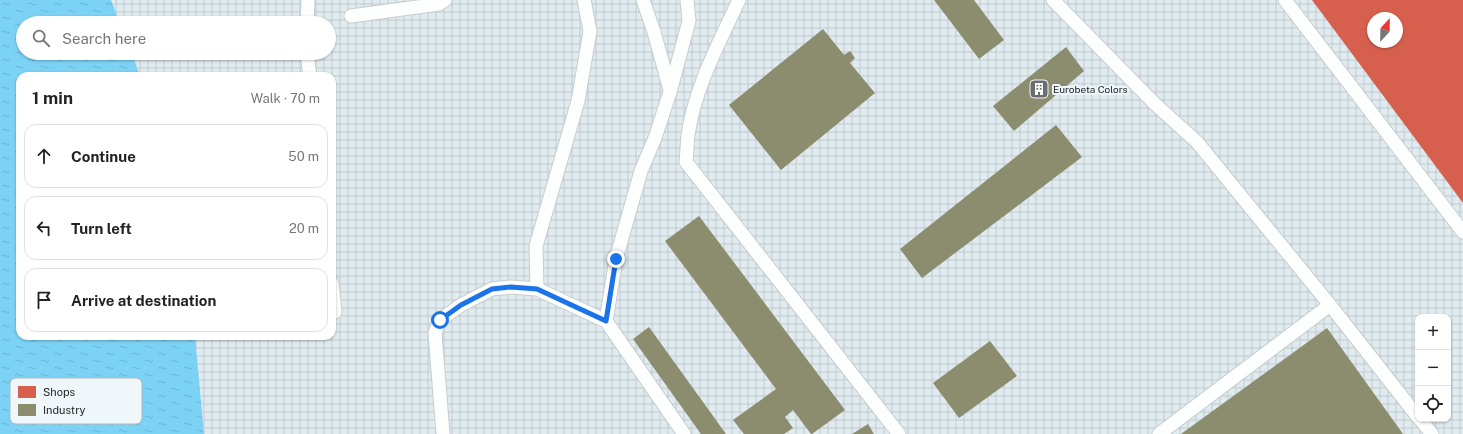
<!DOCTYPE html>
<html lang="en">
<head>
<meta charset="utf-8">
<style>
	body { margin:0; font-family:"Public Sans",sans-serif; background:#f6f6f6; color:#222 }
	.controls { position:absolute; right:12px; bottom:12px; display:grid; overflow:hidden; border-radius:8px; box-shadow:0 1px 3px #0004 }
	.controls button { width:36px; height:36px; display:grid; place-items:center; padding:0; border:0; border-bottom:1px solid #e0e0e0; background:#fff; color:#222; font:20px sans-serif }
	.compass { position:absolute; left:1367px; top:12px; width:36px; height:36px; border-radius:50%; background:#fff; box-shadow:0 1px 3px #0004; rotate:22deg }
	.stop { position:absolute; width:12px; height:12px; margin:-9px; border:3px solid #1a73e8; border-radius:50%; background:#fff }
	.stop.end { background:#1a73e8; border-color:#fff; box-shadow:0 1px 4px #0008 }
	.list { margin:0; padding:0; list-style:none }
	h2 { display:flex; justify-content:space-between; align-items:center; height:52px; margin:0; padding:0 16px; font-size:17px }
	h2 small { font-size:13px; font-weight:400; color:#767676 }
	.list li { display:grid; grid-template-columns:26px 1fr auto; gap:12px; align-items:center; box-sizing:border-box; height:64px; margin:0 8px 8px; padding:0 8px; border:1px solid #e0e0e0; border-radius:12px }
	.list b { display:block; font-size:15px; white-space:nowrap }
	.list em { font-size:13px; font-style:normal; color:#767676 }
	.icon { flex:none; width:22px; height:22px; fill:none; stroke:currentColor; stroke-width:2; stroke-linecap:round; stroke-linejoin:round }
	.map { position:relative; flex:none; width:1463px; height:434px; overflow:hidden }
	.search { position:absolute; background:#fff; box-shadow:0 1px 3px #0004; left:16px; top:16px; width:320px; height:44px; display:flex; align-items:center; gap:10px; box-sizing:border-box; padding:0 14px; border-radius:22px; color:#767676; font-size:15px }
	.panel { position:absolute; background:#fff; box-shadow:0 1px 3px #0004; left:16px; top:72px; width:320px; height:268px; border-radius:12px }
	.map>svg:first-child { display:block }
	.industrial { fill:url(#industrial-grid); fill-rule:evenodd }
	.water { fill:url(#water-ripples) }
	.shops { fill:#d6604d; fill-rule:evenodd }
	.industry { fill:#8c8c6e }
	.lines { fill:none; stroke-linecap:round; stroke-linejoin:round }
	.lane-casing { stroke:#c9cccd; stroke-width:15 }
	.lane { stroke:#fdfefe; stroke-width:13 }
	.route { stroke:#1a73e8; stroke-width:5 }
	.labels { text-anchor:middle; stroke-width:4; stroke-linejoin:round; paint-order:stroke }
	.poi-label { font-size:10px; fill:#222526; stroke:#eff7fb; text-anchor:start }
	.key { fill:#eff7fb; stroke:#b2b8bb; stroke-width:1 }
	.key-label { font-size:11px; fill:#222526 }
</style>
</head>
<body>
<div class="map">
<svg width="1463" height="434" viewBox="0 0 1463 434">
	<defs>
		<pattern id="industrial-grid" width="8" height="8" patternUnits="userSpaceOnUse"><rect width="8" height="8" fill="#e0ebf0"/><path d="M0 4h8M4 0v8" fill="none" stroke="#c0c9ce"/></pattern>
		<pattern id="water-ripples" width="26" height="14" patternUnits="userSpaceOnUse"><rect width="26" height="14" fill="#7cd2f5"/><path d="M2 4q2-2 4 0t4 0M15 11q2-2 4 0t4 0" fill="none" stroke="#6bb4d2"/></pattern>
	</defs>
	<rect width="100%" height="100%" fill="#f2f6f8"/>
	<path class="industrial" d="M 111,0 L 1463,0 L 1463,434 L 204,434 L 195,336 L 332,336 L 332,76 L 140,76 L 132,53 L 329,53 L 329,23 L 120,23 ZM 1373,18 L 1397,18 L 1397,42 L 1373,42 ZM 1418,317 L 1448,317 L 1448,419 L 1418,419 Z"/>
	<path class="water" d="M 0,0 L 111,0 L 120,23 L 23,23 L 23,53 L 132,53 L 140,76 L 20,76 L 20,336 L 195,336 L 204,434 L 0,434 Z"/>
	<path class="shops" d="M 1312,0 L 1463,0 L 1463,203 ZM 1373,18 L 1397,18 L 1397,42 L 1373,42 Z"/>
	<path class="industry" d="M 934,0 L 974,0 L 1004,40 L 979,59 Z
		M 823,29 L 844,55 L 850,51 L 855,58 L 850,63 L 875,93 L 781,170 L 729,105 Z
		M 1066,47 L 1084,71 L 1014,131 L 993,106 Z
		M 1056,125 L 1082,157 L 922,278 L 900,249 Z
		M 699,216 L 845,410 L 812,434 L 811,434 L 793,410 L 785,417 L 793,428 L 784,434 L 744,434 L 733,420 L 776,389 L 665,241 Z
		M 649,327 L 726,434 L 701,434 L 633,339 Z
		M 1327,328 L 1403,434 L 1181,434 Z
		M 990,341 L 1017,376 L 959,418 L 933,383 Z
		M 868,424 L 874,434 L 852,434 Z"/>
	<g class="lines">
		<defs>
			<path id="lane" d="M 643,0 L 654,32 L 670,90
				M 739,0 C 719,43 695,87 688,135 C 687,144 687,153 686,162 L 899,434
				M 1053,0 L 1155,104 L 1197,142 L 1330,305 L 1418,417
				M 1285,0 L 1463,232
				M 351,16 L 439,4 L 445,0
				M 307,23 L 308,0
				M 307,53 L 310,76
				M 332,283 L 335,312
				M 537,289 L 536,246 L 578,101 L 590,31 L 584,0
				M 1420,419 L 1432,434
				M 443,434 L 435,333 L 440,320 L 461,305 L 492,289 L 511,287 L 537,289 L 606,321
				M 684,434 L 606,321 L 616,259 L 641,171 L 655,138 L 670,92 L 689,21 L 687,0
				M 1159,434 L 1330,305"/>
		</defs>
		<use href="#lane" class="lane-casing"/>
		<use href="#lane" class="lane"/>
	</g>
	<g class="lines">
		<path class="route" d="M 440,320 L 461,305 L 492,289 L 511,287 L 537,289 L 606,321 L 616,259"/>
	</g>
	<defs>
		<symbol id="building-square" viewBox="-11 -11 22 22"><rect x="-9" y="-9" width="18" height="18" rx="4" fill="#6b6e70" stroke="#eff7fb"/><path d="M-4-6H4V6H1V3H-1V6H-4ZM-2.5-4.3h1.7v1.8h-1.7ZM.8-4.3h1.7v1.8H.8ZM-2.5-1h1.7V.8h-1.7ZM.8-1h1.7V.8H.8Z" fill="#fff"/></symbol>
	</defs>
	<g fill-rule="evenodd">
		<use href="#building-square" x="1028" y="78" width="22" height="22"/>
	</g>
	<g class="labels">
		<g class="poi-label">
			<text x="1053" y="93">Eurobeta Colors</text>
		</g>
	</g>
	<rect x="10" y="378" width="132" height="46" rx="6" class="key"/>
	<rect x="18" y="386" width="18" height="12" fill="#d6604d"/>
	<rect x="18" y="404" width="18" height="12" fill="#8c8c6e"/>
	<g class="key-label">
		<text x="43" y="396">Shops</text>
		<text x="43" y="414">Industry</text>
	</g>
</svg>
<div class="controls">
<button>+</button>
<button>−</button>
<button><svg class="icon" aria-label="locate" viewBox="0 0 24 24"><circle cx="12" cy="12" r="6"/><path d="M12 2v4M12 18v4M2 12h4M18 12h4"/></svg></button>
</div>
<svg class="compass" viewBox="-18 -18 36 36"><path d="M0-13l5 13h-10z" fill="#e53935"/><path d="M0 13l5-13h-10z" fill="#767676"/></svg>
<div class="stop" style="left:440px;top:320px"></div>
<div class="stop end" style="left:616px;top:259px"></div>
<div class="search"><svg class="icon" aria-label="search" viewBox="0 0 24 24"><circle cx="10" cy="10" r="6"/><path d="M15 15l6 6"/></svg>Search here</div>
<section class="panel">
<h2>1 min<small>Walk · 70 m</small></h2>
<ul class="list">
<li><svg class="icon" aria-label="ahead" viewBox="0 0 24 24"><path d="M12 20V5M6 11l6-6 6 6"/></svg><div><b>Continue</b></div><em>50 m</em></li>
<li><svg class="icon" aria-label="left" viewBox="0 0 24 24"><path d="M17 20v-9H6M10 6l-5 5 5 5"/></svg><div><b>Turn left</b></div><em>20 m</em></li>
<li><svg class="icon" aria-label="arrive" viewBox="0 0 24 24"><path d="M6 21V4h12l-3 4 3 4H6"/></svg><div><b>Arrive at destination</b></div></li>
</ul>
</section>
</div>
</body>
</html>
